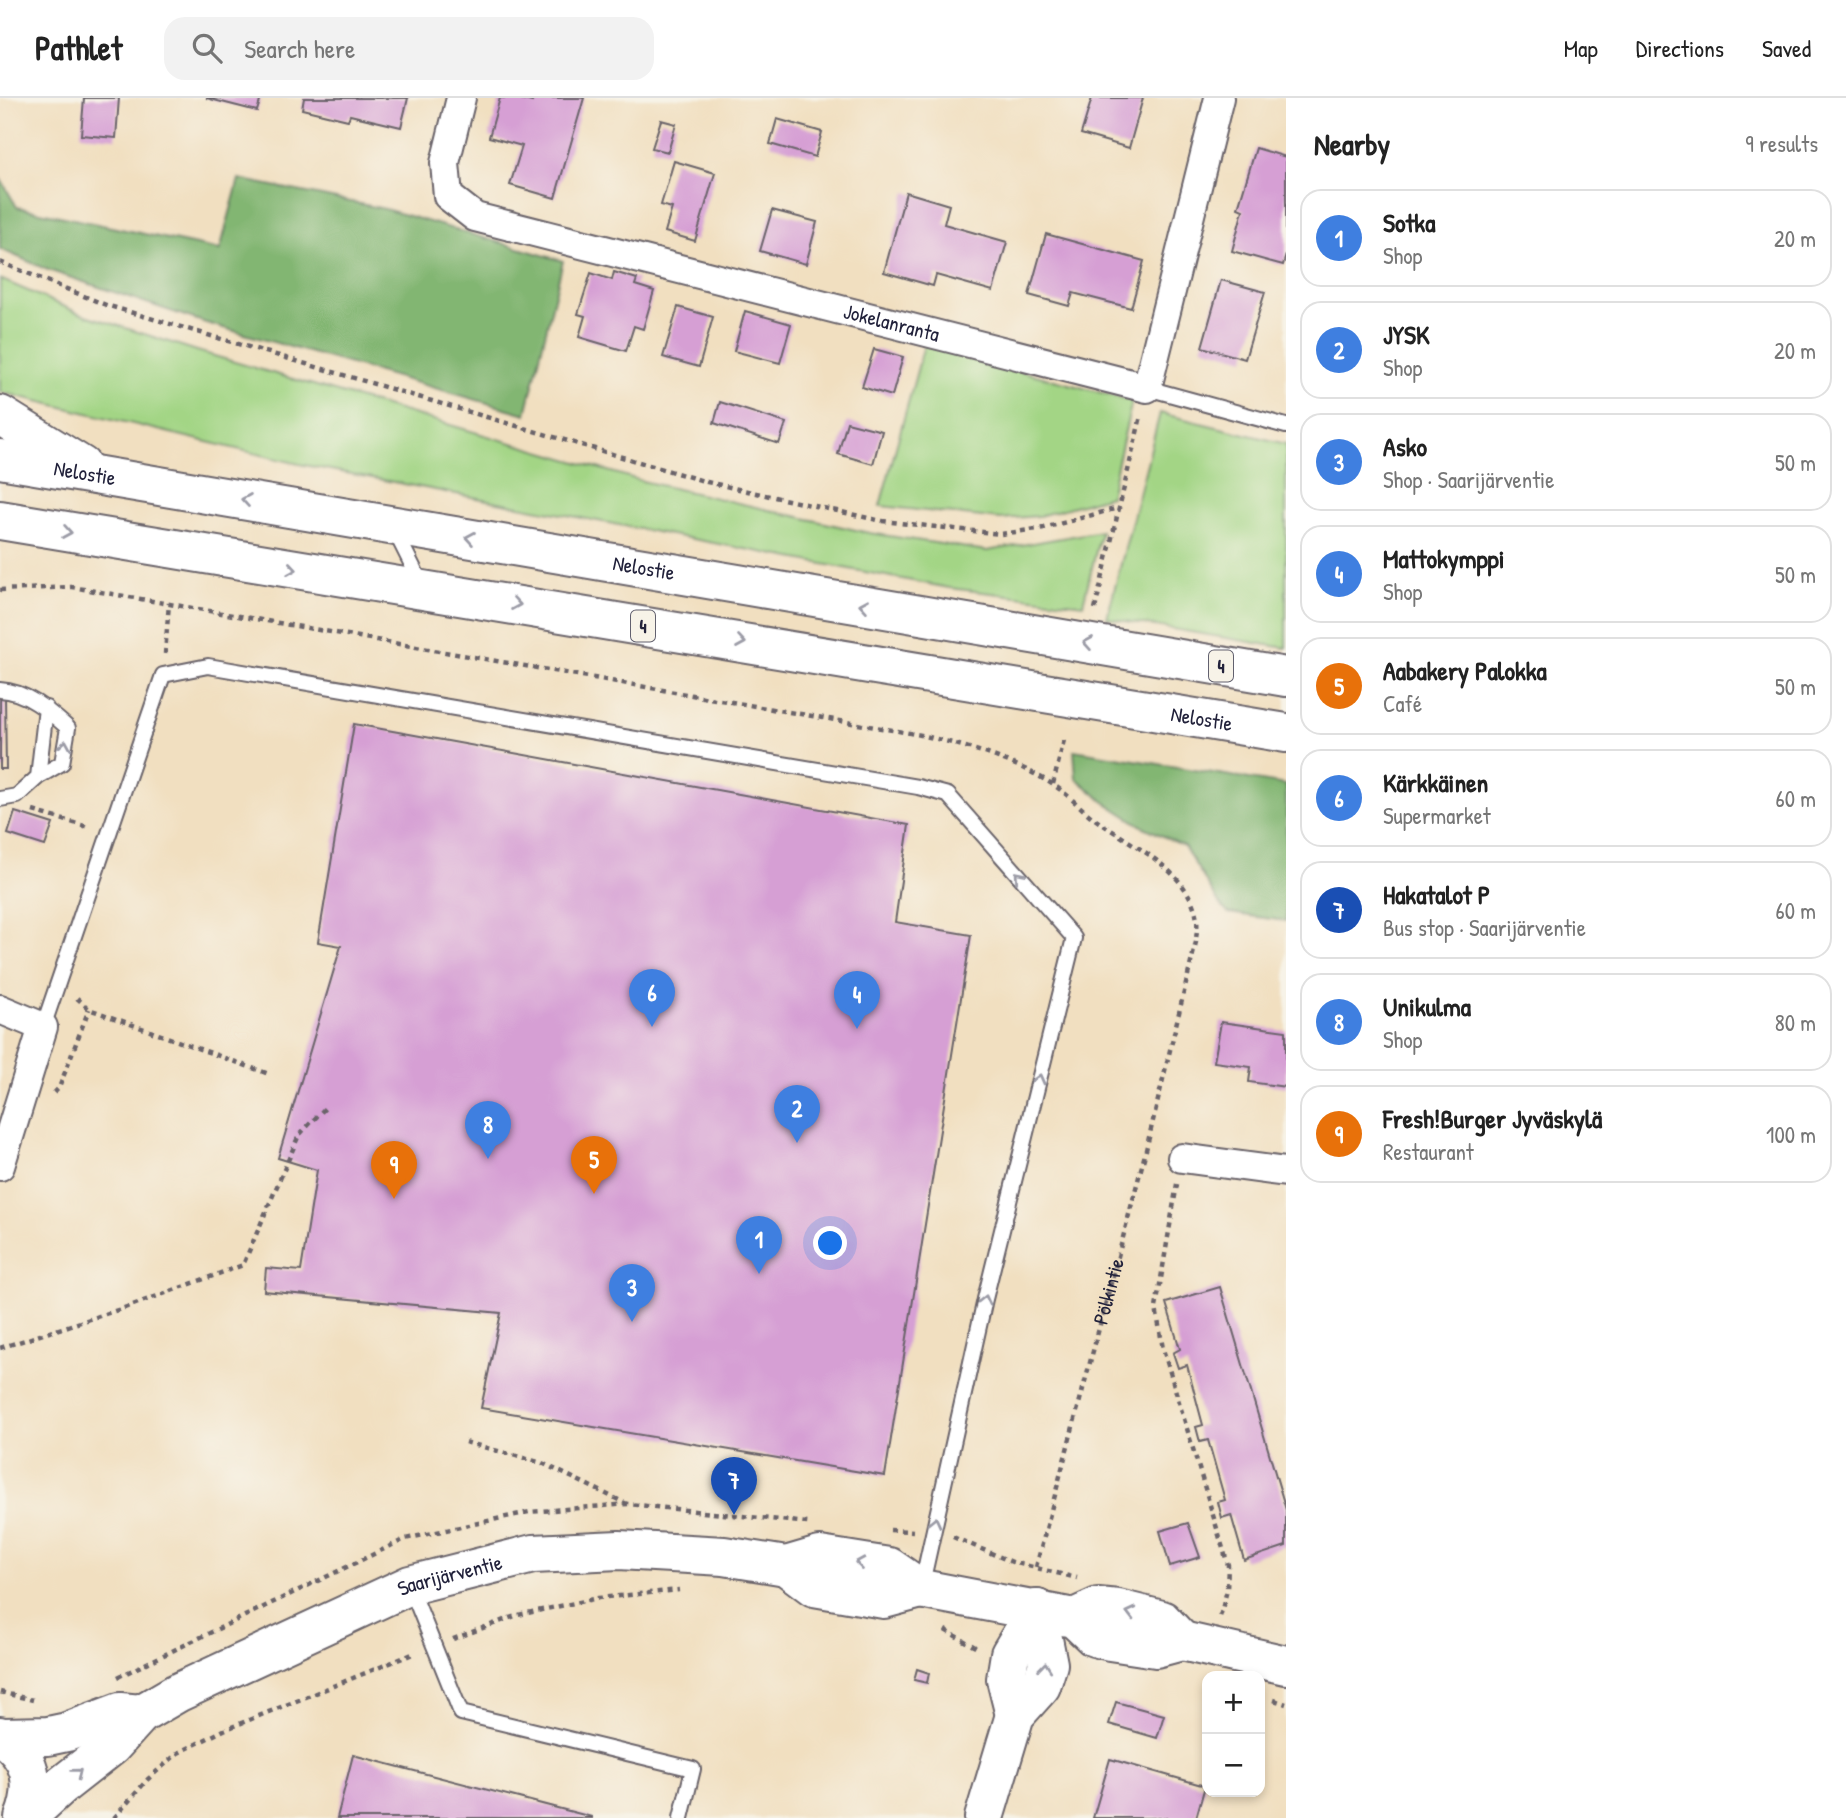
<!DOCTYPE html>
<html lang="en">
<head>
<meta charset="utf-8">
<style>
	body { margin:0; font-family:"Patrick Hand",sans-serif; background:#f2f2f2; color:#222 }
	.controls { position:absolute; right:21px; bottom:21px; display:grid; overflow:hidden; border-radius:14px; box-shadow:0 4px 10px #0003 }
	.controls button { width:63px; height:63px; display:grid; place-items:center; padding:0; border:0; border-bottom:2px solid #e0e0e0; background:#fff; color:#222; font:35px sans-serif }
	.you { position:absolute; left:831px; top:1146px; width:24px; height:24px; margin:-18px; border:5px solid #fff; border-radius:50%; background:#1a73e8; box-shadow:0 0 0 10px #1a73e833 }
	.badge { display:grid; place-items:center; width:46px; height:46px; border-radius:50%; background:#0f766e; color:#fff; font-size:23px; font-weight:700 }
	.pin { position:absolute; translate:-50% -58px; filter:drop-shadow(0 2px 4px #0008) }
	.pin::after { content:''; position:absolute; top:37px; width:24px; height:21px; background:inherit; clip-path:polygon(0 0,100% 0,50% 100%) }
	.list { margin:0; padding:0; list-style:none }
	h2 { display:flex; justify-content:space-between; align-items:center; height:91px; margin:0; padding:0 28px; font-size:30px }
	h2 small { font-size:23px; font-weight:400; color:#767676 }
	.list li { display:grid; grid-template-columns:46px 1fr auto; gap:21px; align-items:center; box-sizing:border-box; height:98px; margin:0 14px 14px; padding:0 14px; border:2px solid #e0e0e0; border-radius:21px }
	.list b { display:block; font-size:26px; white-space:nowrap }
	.list p { margin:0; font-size:23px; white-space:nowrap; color:#767676 }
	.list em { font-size:23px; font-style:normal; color:#767676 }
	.icon { flex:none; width:38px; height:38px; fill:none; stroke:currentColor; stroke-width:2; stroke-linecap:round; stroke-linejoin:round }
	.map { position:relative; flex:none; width:1286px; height:1720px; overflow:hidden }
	header { display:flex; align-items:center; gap:42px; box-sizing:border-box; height:98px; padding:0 35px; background:#fff; border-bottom:2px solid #e0e0e0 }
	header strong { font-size:33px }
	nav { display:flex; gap:38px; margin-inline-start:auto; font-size:24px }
	.search { width:490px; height:63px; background:#f2f2f2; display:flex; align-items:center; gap:18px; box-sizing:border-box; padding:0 24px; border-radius:21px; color:#767676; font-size:26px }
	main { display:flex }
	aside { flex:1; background:#fff }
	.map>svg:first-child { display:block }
	.green { fill:#a3d585; stroke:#627c60; stroke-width:2 }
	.forest { fill:#82b672; stroke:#526c56; stroke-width:2 }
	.building { fill:#d69fd4 }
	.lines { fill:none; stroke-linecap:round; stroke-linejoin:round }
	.lane-casing { stroke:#6a646a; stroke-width:18 }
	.street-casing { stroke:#6a646a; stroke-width:32 }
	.secondary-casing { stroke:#6a646a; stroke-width:42 }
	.highway-casing { stroke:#6a646a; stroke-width:42 }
	.path { stroke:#6a646a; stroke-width:4.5; stroke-dasharray:5 5; stroke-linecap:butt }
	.lane { stroke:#fff; stroke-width:14 }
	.street { stroke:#fff; stroke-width:28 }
	.secondary { stroke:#fff; stroke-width:38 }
	.highway { stroke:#fff; stroke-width:38 }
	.oneway { stroke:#9c9ca7 }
	.labels { text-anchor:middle; stroke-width:5; stroke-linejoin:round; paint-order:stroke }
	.shield { fill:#f7f3e8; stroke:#62616f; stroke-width:2 }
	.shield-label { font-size:19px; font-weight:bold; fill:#22223b }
	.street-label { font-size:21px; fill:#22223b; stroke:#f7f3e8 }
</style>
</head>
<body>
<header>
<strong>Pathlet</strong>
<div class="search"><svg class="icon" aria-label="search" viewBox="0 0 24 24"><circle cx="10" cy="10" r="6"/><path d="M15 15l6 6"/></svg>Search here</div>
<nav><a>Map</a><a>Directions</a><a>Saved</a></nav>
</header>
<main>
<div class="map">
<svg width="1286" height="1720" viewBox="0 0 1286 1720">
	<rect width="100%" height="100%" fill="#f7f3e8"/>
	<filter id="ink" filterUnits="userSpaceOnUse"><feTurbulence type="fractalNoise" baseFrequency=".0143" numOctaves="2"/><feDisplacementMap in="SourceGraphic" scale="14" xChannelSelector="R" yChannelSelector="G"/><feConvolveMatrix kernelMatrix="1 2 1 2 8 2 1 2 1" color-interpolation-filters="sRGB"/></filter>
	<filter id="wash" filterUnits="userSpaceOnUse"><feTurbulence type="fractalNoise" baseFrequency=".00686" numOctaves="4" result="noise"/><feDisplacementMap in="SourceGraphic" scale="28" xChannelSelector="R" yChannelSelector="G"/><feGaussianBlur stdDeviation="1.57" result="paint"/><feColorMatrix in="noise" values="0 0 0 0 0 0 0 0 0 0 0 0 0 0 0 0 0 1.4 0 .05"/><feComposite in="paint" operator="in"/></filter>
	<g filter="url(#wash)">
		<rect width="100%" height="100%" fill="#f1dfc0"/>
		<path class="green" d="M 0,181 L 79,215 L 197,253 L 642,383 L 869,435 L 987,453 L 1101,433 L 1083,506 L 949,490 L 299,366 L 0,294 Z
			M 924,247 L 1132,303 L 1110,398 L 1039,418 L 1000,421 L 880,408 Z
			M 1160,315 L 1286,346 L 1286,550 L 1107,520 Z"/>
		<path class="forest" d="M 0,80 L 17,109 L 220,152 L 239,81 L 385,111 L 563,163 L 526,316 L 206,225 L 48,172 L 0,151 Z
			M 1074,652 L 1286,687 L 1286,823 L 1228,815 L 1219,805 L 1184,748 L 1142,728 L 1103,703 L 1076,680 Z"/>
		<g id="blocks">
			<path class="building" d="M 84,0 L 119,0 L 116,40 L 81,37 Z
				M 206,0 L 261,0 L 257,13 Z
				M 304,0 L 408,0 L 401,29 L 350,17 L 348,22 L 302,11 Z
				M 500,0 L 517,0 L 532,4 L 534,0 L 584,0 L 555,100 L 510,87 L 522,48 L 489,39 Z
				M 1092,0 L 1143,0 L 1129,50 L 1081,36 Z
				M 777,21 L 822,34 L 815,59 L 770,46 Z
				M 661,22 L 676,26 L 668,54 L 652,50 Z
				M 1256,50 L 1286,59 L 1286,157 L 1283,167 L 1232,153 L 1243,112 L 1238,110 Z
				M 674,63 L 715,75 L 695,143 L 665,134 L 672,110 L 661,107 Z
				M 906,94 L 949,107 L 944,126 L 1007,144 L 993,193 L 936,177 L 933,188 L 884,174 Z
				M 772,112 L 817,124 L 806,166 L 760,153 Z
				M 1046,136 L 1144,163 L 1131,210 L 1073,195 L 1069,208 L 1029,197 Z
				M 614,174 L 637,181 L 635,187 L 654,193 L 643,231 L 634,228 L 626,253 L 579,239 L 585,218 L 578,216 L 591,175 L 612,182 Z
				M 1221,182 L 1265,194 L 1245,261 L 1202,249 Z
				M 678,209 L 713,219 L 699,269 L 663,259 Z
				M 745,213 L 791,226 L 780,265 L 734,253 Z
				M 874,251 L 903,259 L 892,298 L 862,289 Z
				M 720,304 L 786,325 L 779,346 L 714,325 Z
				M 847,324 L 882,333 L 873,366 L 838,356 Z
				M 0,597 L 5,597 L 6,671 L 0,671 Z
				M 354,626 L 909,727 L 895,824 L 971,837 L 885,1378 L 481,1310 L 501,1215 L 264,1193 L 266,1170 L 301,1173 L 317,1072 L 278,1060 L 341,848 L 318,844 Z
				M 15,714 L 53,726 L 45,748 L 8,736 Z
				M 1221,924 L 1286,933 L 1286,989 L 1249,984 L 1251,969 L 1214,964 Z
				M 1220,1189 L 1286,1412 L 1286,1448 L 1244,1462 L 1231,1417 L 1222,1420 L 1218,1404 L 1225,1402 L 1208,1342 L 1200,1344 L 1196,1329 L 1203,1327 L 1187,1267 L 1178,1270 L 1173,1255 L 1180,1251 L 1166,1205 Z
				M 1188,1425 L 1200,1459 L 1170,1468 L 1160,1433 Z
				M 917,1571 L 929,1575 L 927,1585 L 914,1582 Z
				M 1116,1604 L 1164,1617 L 1157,1640 L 1109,1626 Z
				M 353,1657 L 592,1719 L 592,1720 L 337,1720 Z
				M 1110,1661 L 1205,1688 L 1196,1720 L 1093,1720 Z"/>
		</g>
	</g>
	<g filter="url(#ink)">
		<use href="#blocks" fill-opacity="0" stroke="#6a646a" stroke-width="2"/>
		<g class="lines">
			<defs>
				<path id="lane" d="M 1147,290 L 1286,328
					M 395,433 L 422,487
					M 0,592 C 26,593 49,613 68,630 L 62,665 L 38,679
					M 0,701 L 17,698 L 38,679 L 46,610
					M 43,929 L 163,577 L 208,568 L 918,689 L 948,697 L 1074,840 L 985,1201 L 921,1490
					M 410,1488 L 461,1615 L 693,1671 L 681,1720"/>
				<g id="street">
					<path id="s2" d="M 461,0 L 445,65 L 448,98 L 475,119 L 1147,290 L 1219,0"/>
					<path d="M 0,911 L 43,929 L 0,1068"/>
					<path d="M 1182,1060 L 1286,1074"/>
				</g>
				<g id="secondary">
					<path d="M 786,1468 L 814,1489 L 884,1501 L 921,1491"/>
					<path d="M 1074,1520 L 1098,1509 L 1118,1511 L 1162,1522 L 1182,1543"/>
					<path d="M 1015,1617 L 1006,1581 L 1010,1556 L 1037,1511"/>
					<path d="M 0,1638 C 32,1657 37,1687 24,1720"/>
					<path d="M 3,1639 L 48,1638 L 67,1634 L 120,1614 L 141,1616"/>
					<path id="s3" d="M 26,1720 L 61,1688 L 112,1648 L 141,1616 L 177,1595 L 410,1487 L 533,1456 L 619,1452 L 724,1458 L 786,1468 L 820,1458 L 889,1469 L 921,1491 L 1074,1520 L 1094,1539 L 1110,1543 L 1156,1550 L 1182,1543 L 1286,1567"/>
					<path d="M 984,1720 L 1015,1617 L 1041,1588 L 1048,1566 L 1037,1511"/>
				</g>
				<g id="highway">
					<path d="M 0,317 L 82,368"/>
					<path id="s4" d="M 0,361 L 1286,579"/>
					<path id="s5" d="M 0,422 L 1286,635"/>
				</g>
			</defs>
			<use href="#lane" class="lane-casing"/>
			<use href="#street" class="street-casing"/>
			<use href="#secondary" class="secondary-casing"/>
			<use href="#highway" class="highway-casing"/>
			<g class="path">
				<path d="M 0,164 L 106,207 L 707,384 L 882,423 L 1001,436 L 1044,430 L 1118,410"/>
				<path d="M 0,492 L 72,489 L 921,637 C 966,648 1012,661 1052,686 C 1070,697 1084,715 1102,726 C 1137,750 1191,775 1197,822 C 1198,829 1196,837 1196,844 L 1145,1056"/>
				<path d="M 1095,511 L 1141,318"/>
				<path d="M 165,556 L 169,505"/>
				<path d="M 1053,686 L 1064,642"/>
				<path d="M 33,713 L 88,729"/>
				<path d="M 77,900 L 89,911 L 269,976"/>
				<path d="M 54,995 L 59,990 L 89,911"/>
				<path d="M 1177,1086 L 1156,1210 L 1163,1251 L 1228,1467 L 1227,1492 L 1220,1519"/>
				<path d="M 0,1250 L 127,1209 L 243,1167 L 299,1037 L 327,1008"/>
				<path d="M 465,1344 L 542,1365 L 627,1406"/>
				<path d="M 890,1432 L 913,1433"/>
				<path d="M 953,1439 L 1012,1464 L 1077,1480"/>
				<path id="s1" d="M 1036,1469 L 1145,1056 L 1147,1056"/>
				<path d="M 945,1532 L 977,1550"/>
				<path d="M 453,1541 L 518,1517 L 598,1500 L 679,1492"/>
				<path d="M 118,1579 L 405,1441 L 529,1414 L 628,1406 L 808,1425"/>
				<path d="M 0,1594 L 33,1602"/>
				<path d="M 1274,1602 L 1286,1606"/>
				<path d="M 114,1720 L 148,1681 L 178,1655 L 224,1632 L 415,1555"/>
			</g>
			<use href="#lane" class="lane"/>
			<use href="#street" class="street"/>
			<use href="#secondary" class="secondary"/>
			<use href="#highway" class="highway"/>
		</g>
		<defs><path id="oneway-chevron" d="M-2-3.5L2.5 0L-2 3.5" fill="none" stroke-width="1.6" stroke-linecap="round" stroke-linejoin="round" transform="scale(1.75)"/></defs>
		<g class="oneway">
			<use href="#oneway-chevron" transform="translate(246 402) rotate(-171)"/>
			<use href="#oneway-chevron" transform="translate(67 434) rotate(10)"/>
			<use href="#oneway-chevron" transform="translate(470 440) rotate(-170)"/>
			<use href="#oneway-chevron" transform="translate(292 471) rotate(8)"/>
			<use href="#oneway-chevron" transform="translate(516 506) rotate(9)"/>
			<use href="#oneway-chevron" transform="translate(864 507) rotate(-170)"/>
			<use href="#oneway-chevron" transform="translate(741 544) rotate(9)"/>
			<use href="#oneway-chevron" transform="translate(1088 545) rotate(-170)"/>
			<use href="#oneway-chevron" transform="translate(65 647) rotate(-81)"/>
			<use href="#oneway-chevron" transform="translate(1019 778) rotate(-131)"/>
			<use href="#oneway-chevron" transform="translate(1039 981) rotate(-76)"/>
			<use href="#oneway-chevron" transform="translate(985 1202) rotate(-77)"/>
			<use href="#oneway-chevron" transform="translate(935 1424) rotate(-77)"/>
			<use href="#oneway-chevron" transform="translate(860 1465) rotate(-171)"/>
			<use href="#oneway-chevron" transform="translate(1131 1515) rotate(-166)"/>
			<use href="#oneway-chevron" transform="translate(1045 1569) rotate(-84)"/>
			<use href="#oneway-chevron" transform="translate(77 1675) rotate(-39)"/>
		</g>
	</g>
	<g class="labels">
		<g class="shield">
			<rect x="631" y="512.5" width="24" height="31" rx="5"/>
			<rect x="1209" y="552.5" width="24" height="31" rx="5"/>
		</g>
		<g class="shield-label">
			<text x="643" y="535">4</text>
			<text x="1221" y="575">4</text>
		</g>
		<g class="street-label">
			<text dy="7" stroke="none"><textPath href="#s2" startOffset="564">Jokelanranta</textPath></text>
			<text dy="7" stroke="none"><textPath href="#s4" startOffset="86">Nelostie</textPath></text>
			<text dy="7" stroke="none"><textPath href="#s4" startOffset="653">Nelostie</textPath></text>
			<text dy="7" stroke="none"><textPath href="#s5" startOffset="1218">Nelostie</textPath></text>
			<text dy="7" stroke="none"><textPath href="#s1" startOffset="285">Pölkintie</textPath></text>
			<text dy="7" stroke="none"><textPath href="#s3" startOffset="495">Saarijärventie</textPath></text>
		</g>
	</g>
</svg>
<div class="controls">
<button>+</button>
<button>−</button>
</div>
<div class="you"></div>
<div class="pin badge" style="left:759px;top:1176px;background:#3f7fe0">1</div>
<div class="pin badge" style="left:797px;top:1045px;background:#3f7fe0">2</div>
<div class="pin badge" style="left:632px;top:1224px;background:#3f7fe0">3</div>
<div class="pin badge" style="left:857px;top:931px;background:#3f7fe0">4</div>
<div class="pin badge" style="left:594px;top:1096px;background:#e8710a">5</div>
<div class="pin badge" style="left:652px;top:929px;background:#3f7fe0">6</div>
<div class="pin badge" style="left:734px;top:1417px;background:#1a4fb4">7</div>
<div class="pin badge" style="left:488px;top:1061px;background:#3f7fe0">8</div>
<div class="pin badge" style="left:394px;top:1101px;background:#e8710a">9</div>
</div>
<aside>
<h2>Nearby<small>9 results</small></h2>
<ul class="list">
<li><span class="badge" style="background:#3f7fe0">1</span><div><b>Sotka</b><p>Shop</p></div><em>20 m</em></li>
<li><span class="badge" style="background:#3f7fe0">2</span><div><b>JYSK</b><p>Shop</p></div><em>20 m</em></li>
<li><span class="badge" style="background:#3f7fe0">3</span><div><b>Asko</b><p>Shop · Saarijärventie</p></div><em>50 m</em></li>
<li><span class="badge" style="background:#3f7fe0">4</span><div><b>Mattokymppi</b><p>Shop</p></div><em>50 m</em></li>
<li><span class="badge" style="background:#e8710a">5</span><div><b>Aabakery Palokka</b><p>Café</p></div><em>50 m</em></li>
<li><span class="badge" style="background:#3f7fe0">6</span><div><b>Kärkkäinen</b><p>Supermarket</p></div><em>60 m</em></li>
<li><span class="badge" style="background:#1a4fb4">7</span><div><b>Hakatalot P</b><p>Bus stop · Saarijärventie</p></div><em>60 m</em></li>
<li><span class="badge" style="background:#3f7fe0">8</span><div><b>Unikulma</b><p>Shop</p></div><em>80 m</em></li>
<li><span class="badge" style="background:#e8710a">9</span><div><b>Fresh!Burger Jyväskylä</b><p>Restaurant</p></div><em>100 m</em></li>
</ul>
</aside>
</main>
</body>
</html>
